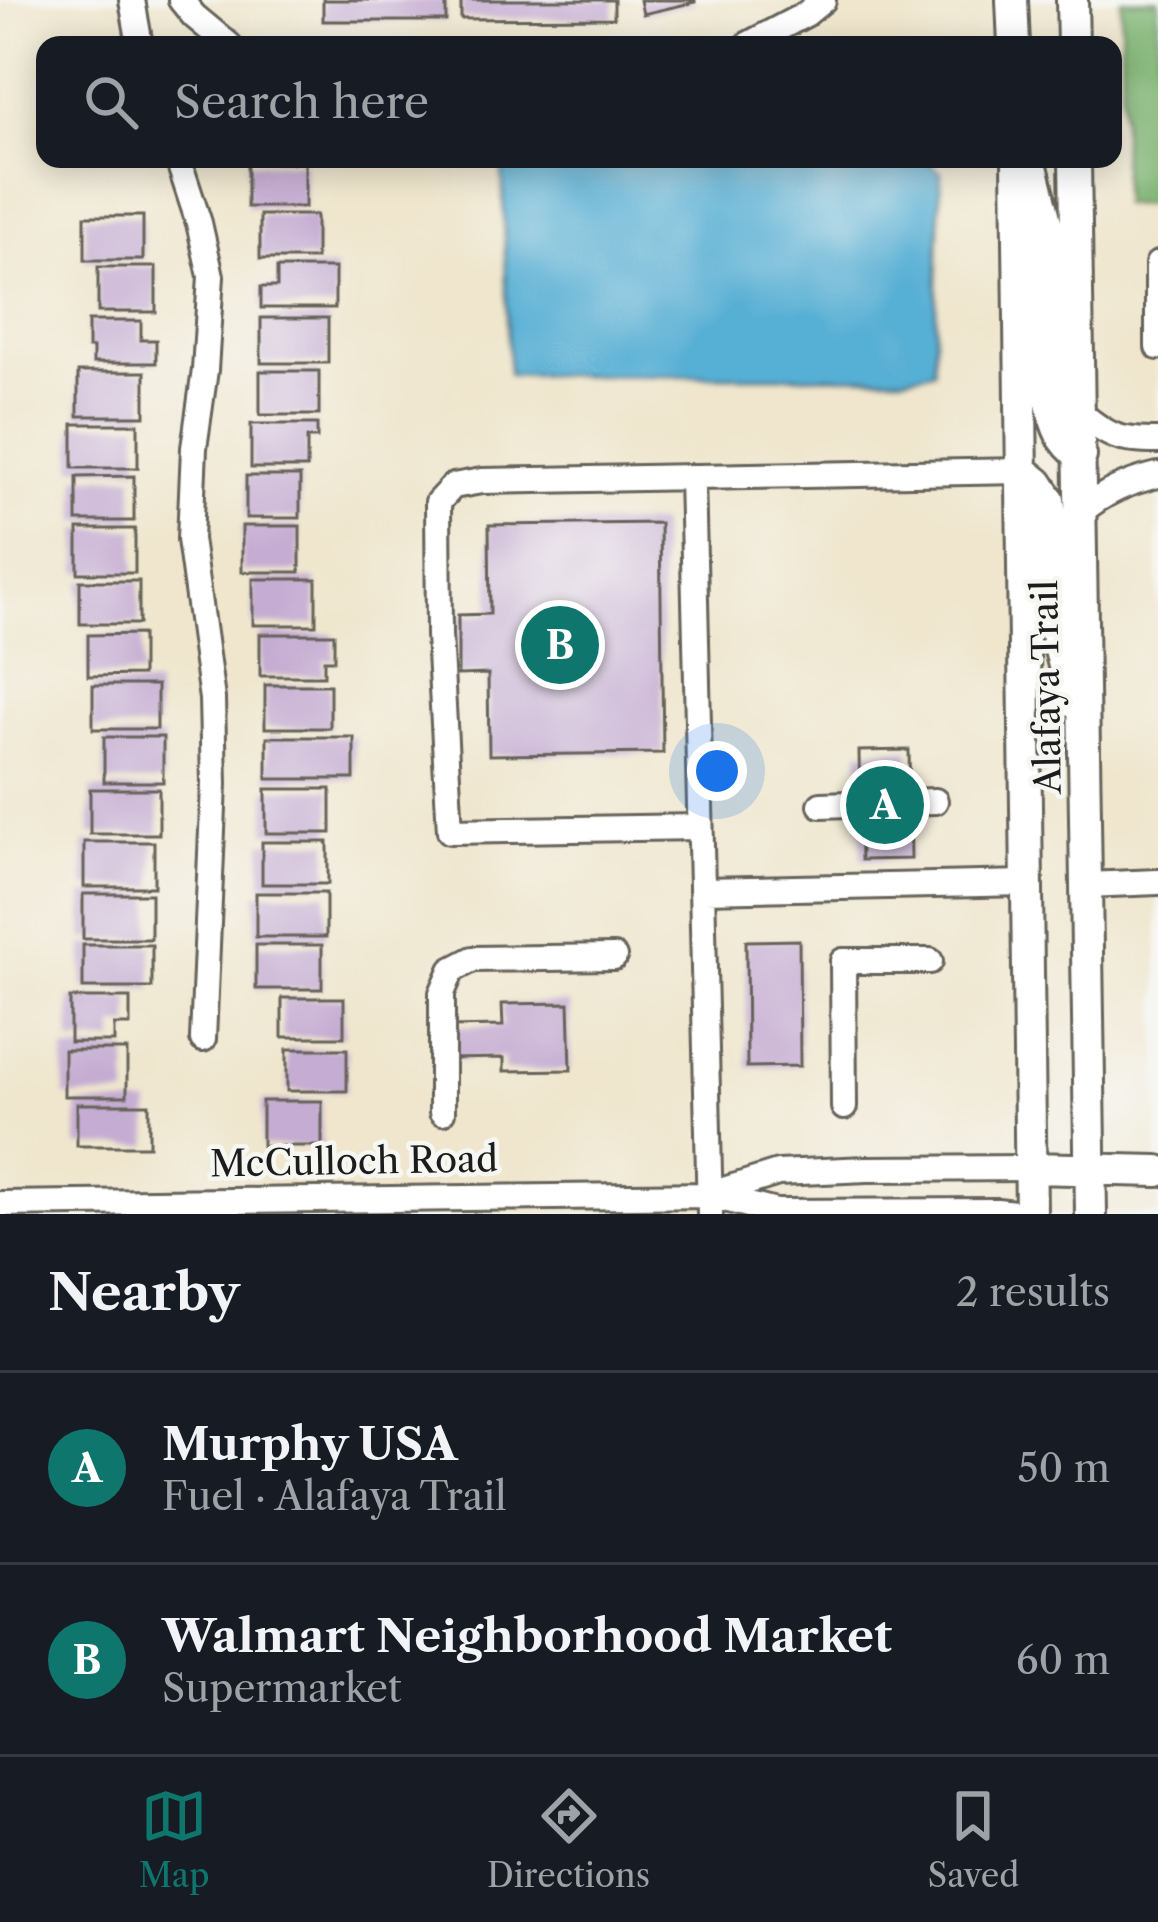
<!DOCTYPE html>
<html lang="en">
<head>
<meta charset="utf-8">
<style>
	body { margin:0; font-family:"Libre Caslon Text",serif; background:#242831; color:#f1f3f6 }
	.you { position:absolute; left:717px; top:771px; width:42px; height:42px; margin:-30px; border:9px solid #fff; border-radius:50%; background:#1a73e8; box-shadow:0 0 0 18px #1a73e833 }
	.badge { display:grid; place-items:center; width:78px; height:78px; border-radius:50%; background:#0f766e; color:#fff; font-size:39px; font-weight:700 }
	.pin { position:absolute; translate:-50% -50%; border:6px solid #fff; box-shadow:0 3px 12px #0006 }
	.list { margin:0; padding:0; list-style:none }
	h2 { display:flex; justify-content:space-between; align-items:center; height:156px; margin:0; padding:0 48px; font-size:51px }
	h2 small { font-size:39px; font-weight:400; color:#9ea1a6 }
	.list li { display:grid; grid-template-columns:78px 1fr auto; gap:36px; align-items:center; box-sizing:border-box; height:192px; padding:0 48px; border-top:3px solid #363941 }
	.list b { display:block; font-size:45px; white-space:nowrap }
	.list p { margin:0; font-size:39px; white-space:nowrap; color:#9ea1a6 }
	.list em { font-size:39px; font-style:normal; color:#9ea1a6 }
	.icon { flex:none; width:66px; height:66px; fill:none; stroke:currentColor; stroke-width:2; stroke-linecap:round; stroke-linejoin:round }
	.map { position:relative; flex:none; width:1158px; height:1214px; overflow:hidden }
	.search { position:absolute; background:#171b24; box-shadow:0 6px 30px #0003; left:36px; right:36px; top:36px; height:132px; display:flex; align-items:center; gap:30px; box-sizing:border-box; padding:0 42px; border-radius:24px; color:#9ea1a6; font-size:45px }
	.sheet { height:540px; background:#171b24 }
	nav { display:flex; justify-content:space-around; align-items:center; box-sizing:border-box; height:168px; border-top:3px solid #363941; background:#171b24; font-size:33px; color:#9ea1a6 }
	nav a { display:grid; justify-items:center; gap:6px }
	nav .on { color:#0f766e }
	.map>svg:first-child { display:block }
	.forest { fill:#78b06c; stroke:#4a6644; stroke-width:3 }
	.water { fill:#56afd4; stroke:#396678; stroke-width:3 }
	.building { fill:#c5acd2 }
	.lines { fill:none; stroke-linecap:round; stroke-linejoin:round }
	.minor-casing { stroke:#66635a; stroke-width:30 }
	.major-casing { stroke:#66635a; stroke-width:36 }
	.minor { stroke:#fff; stroke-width:24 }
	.major { stroke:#fff; stroke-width:30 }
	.labels { text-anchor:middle; stroke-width:9; stroke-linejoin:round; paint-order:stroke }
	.street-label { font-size:36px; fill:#1c1c1c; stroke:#f6f6f2 }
</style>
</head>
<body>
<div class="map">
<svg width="1158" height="1214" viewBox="0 0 1158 1214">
	<rect width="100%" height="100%" fill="#f6f6f2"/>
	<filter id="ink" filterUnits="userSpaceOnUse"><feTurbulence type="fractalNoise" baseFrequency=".00833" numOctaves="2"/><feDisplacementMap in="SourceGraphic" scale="24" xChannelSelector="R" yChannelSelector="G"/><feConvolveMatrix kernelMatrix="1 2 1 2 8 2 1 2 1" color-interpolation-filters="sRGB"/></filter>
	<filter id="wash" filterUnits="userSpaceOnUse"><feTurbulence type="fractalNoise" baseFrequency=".004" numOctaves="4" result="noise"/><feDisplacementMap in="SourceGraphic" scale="48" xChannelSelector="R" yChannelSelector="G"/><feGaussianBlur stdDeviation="2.7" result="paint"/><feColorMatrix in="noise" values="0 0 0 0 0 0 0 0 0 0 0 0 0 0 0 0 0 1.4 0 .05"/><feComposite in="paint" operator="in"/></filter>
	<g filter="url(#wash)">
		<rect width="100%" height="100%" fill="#efe6cd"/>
		<path class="forest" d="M 1121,0 L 1158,0 L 1158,205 L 1122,204 Z"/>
		<path class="water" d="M 826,159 L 925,159 L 941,173 L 934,371 L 904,377 L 509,375 L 502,164 Z"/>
		<g id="blocks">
			<path class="building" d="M 323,0 L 446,0 L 446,21 L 323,21 Z
				M 461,0 L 614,0 L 614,18 L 461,19 Z
				M 640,0 L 695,0 L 695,2 L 643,14 Z
				M 247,163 L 305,163 L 305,207 L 247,207 Z
				M 260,215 L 316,215 L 316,259 L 260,259 Z
				M 85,216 L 143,216 L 143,260 L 85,260 Z
				M 98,267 L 156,267 L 156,312 L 98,312 Z
				M 277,268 L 335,268 L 335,308 L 261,308 L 261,287 L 277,287 Z
				M 261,318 L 328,318 L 328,363 L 261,363 Z
				M 88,321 L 141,321 L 141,340 L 156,340 L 156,363 L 93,363 L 93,348 L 88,348 Z
				M 260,371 L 319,371 L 319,415 L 260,415 Z
				M 78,372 L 145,372 L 145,416 L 78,416 Z
				M 73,424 L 138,424 L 138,468 L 73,468 Z
				M 251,424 L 317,424 L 317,438 L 307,438 L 307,468 L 251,468 Z
				M 134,476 L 134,521 L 77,521 L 77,477 Z
				M 246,476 L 300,476 L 300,518 L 246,518 Z
				M 660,523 L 663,753 L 489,755 L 488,674 L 458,675 L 458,615 L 490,614 L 489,525 Z
				M 242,526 L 300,526 L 300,572 L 242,572 Z
				M 78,529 L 135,529 L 135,573 L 78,573 Z
				M 253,579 L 316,579 L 316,625 L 253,625 Z
				M 80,581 L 139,581 L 139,624 L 80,624 Z
				M 142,634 L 142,675 L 88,676 L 88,635 Z
				M 260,634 L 334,634 L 334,660 L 324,660 L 324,676 L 260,676 Z
				M 93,685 L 157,685 L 157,729 L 93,729 Z
				M 265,685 L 330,685 L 330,728 L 265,728 Z
				M 104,737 L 163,737 L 163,782 L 104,782 Z
				M 267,737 L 354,737 L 354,779 L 267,779 Z
				M 909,750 L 911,859 L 861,860 L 859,751 Z
				M 90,789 L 159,789 L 159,834 L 90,834 Z
				M 266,789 L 331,789 L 331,833 L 266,833 Z
				M 84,842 L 154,842 L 154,887 L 84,887 Z
				M 262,842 L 328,842 L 328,884 L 262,884 Z
				M 256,893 L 326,893 L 326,937 L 256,937 Z
				M 83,894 L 151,894 L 151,939 L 83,939 Z
				M 799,940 L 800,1066 L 747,1067 L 746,941 Z
				M 83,945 L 152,945 L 152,988 L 83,988 Z
				M 256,945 L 322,945 L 322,989 L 256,989 Z
				M 70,998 L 130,998 L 130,1025 L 114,1025 L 114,1042 L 70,1042 Z
				M 282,998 L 344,998 L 344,1037 L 282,1037 Z
				M 569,1003 L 571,1070 L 504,1071 L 504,1058 L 447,1059 L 447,1027 L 503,1026 L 502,1004 Z
				M 287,1049 L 347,1049 L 347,1091 L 287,1091 Z
				M 64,1050 L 127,1050 L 127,1096 L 64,1096 Z
				M 262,1101 L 322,1101 L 322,1146 L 262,1146 Z
				M 77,1104 L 149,1104 L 149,1146 L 77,1146 Z"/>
		</g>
	</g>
	<g filter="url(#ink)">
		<use href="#blocks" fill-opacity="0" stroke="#66635a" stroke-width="3"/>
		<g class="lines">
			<defs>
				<path id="minor" d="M 132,0 L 140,45
					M 181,0 L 194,16 L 229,45
					M 747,45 L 806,14 L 823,0
					M 178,159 L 199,223 L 211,276 L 205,370 L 194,448 L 190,539 L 212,699 L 214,784 L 203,1039
					M 1158,264 L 1158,347
					M 1080,413 C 1110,438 1120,441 1158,441
					M 692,477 L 710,1214
					M 1082,511 C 1105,492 1128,482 1158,475
					M 821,805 L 935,801
					M 700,827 L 450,831 L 439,635 L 438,502 L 453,486 L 482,481 L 1023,471
					M 1087,885 L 1158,882
					M 702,890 L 1027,883
					M 844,1107 L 843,961 L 930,961
					M 442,1112 L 442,993 L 452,970 L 473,959 L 614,957
					M 711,1194 L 778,1173 L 867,1169 L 1031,1168
					M 0,1204 L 709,1195 L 776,1212 L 997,1211 L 1024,1214"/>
				<path id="major" d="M 1012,0 L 1014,45
					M 1072,0 L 1073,45
					M 1018,159 L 1031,1214
					M 1030,159 L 1048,230 L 1051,403 C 1056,427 1061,441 1081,456
					M 1075,159 L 1091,1214
					M 1023,471 L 1038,483 L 1049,500 L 1052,522 L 1054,626 L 1073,701
					M 1031,1168 L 1158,1171"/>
			</defs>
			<use href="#minor" class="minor-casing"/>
			<use href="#major" class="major-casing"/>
			<use href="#minor" class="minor"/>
			<use href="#major" class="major"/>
		</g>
	</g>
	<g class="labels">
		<g class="street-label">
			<text transform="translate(1046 687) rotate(-91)" y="13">Alafaya Trail</text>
			<text transform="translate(354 1161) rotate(-1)" y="13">McCulloch Road</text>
		</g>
	</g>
</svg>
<div class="you"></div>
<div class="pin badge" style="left:885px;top:805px">A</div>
<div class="pin badge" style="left:560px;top:645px">B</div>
<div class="search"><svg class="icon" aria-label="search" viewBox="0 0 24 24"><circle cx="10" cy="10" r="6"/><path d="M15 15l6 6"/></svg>Search here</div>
</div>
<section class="sheet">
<h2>Nearby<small>2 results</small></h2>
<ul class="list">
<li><span class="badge">A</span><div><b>Murphy USA</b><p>Fuel · Alafaya Trail</p></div><em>50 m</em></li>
<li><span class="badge">B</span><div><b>Walmart Neighborhood Market</b><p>Supermarket</p></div><em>60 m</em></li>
</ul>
</section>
<nav>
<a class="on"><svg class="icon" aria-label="map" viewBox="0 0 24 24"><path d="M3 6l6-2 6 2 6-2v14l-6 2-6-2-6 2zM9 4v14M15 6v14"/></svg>Map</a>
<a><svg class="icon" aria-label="directions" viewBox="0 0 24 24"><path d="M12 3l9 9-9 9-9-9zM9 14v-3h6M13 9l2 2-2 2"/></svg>Directions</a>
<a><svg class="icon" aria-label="saved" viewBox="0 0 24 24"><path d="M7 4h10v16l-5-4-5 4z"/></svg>Saved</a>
</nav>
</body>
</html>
